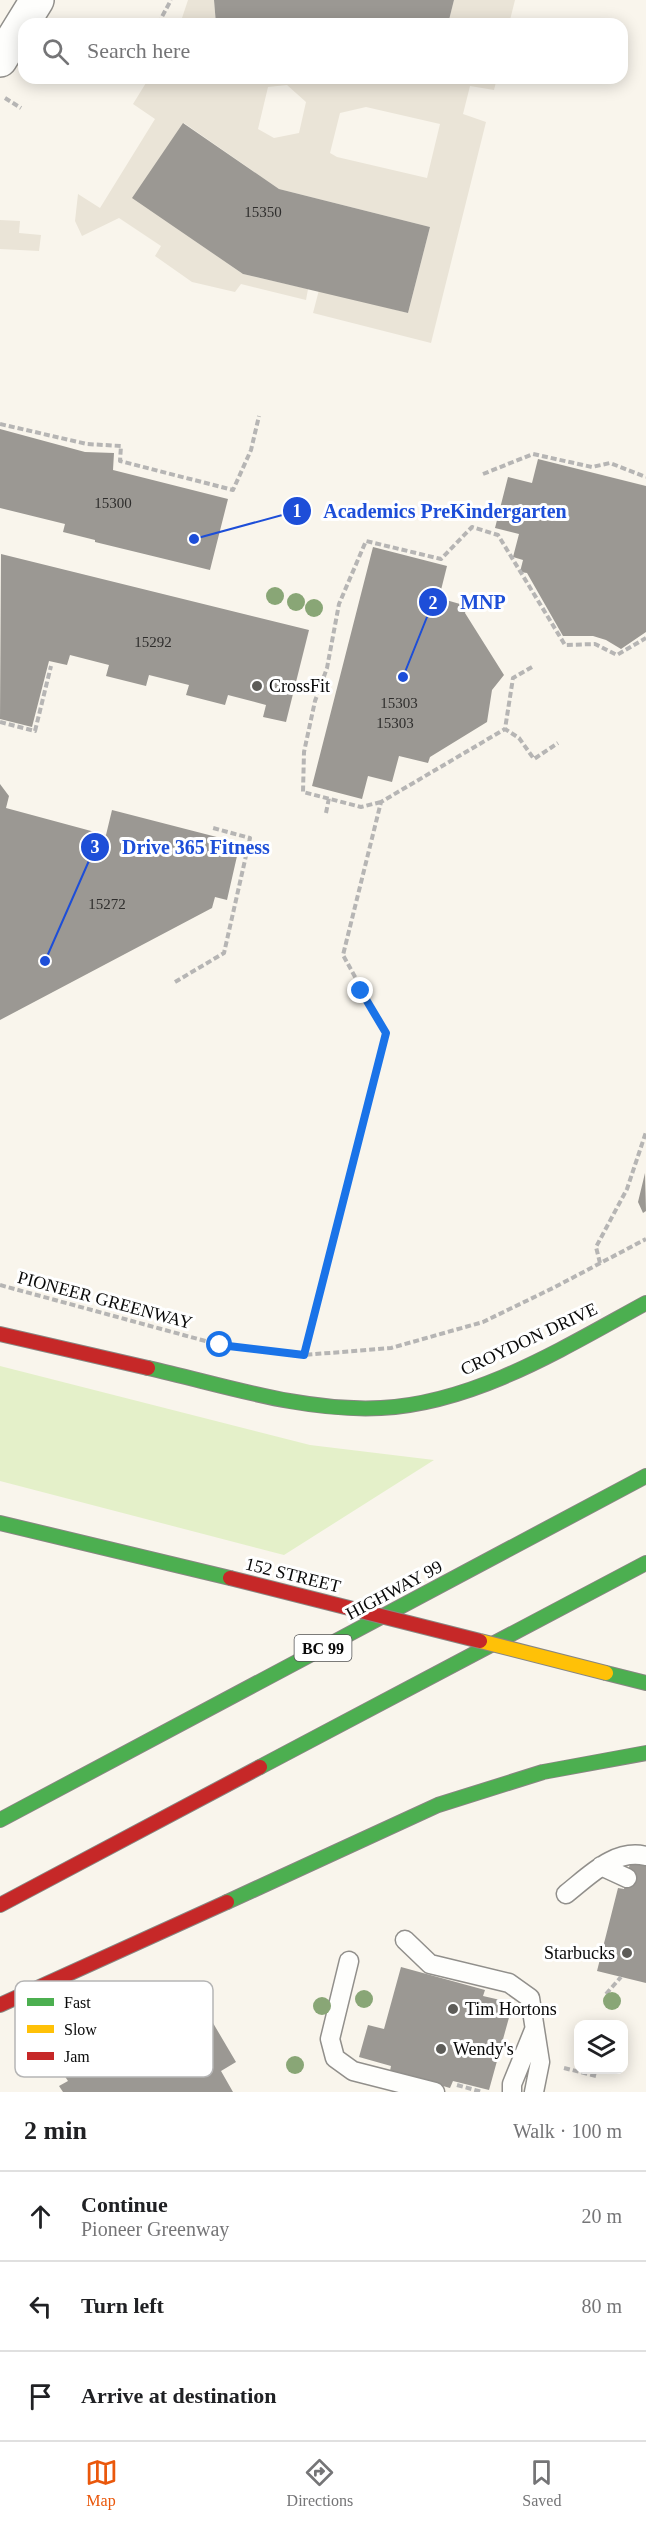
<!DOCTYPE html>
<html lang="en">
<head>
<meta charset="utf-8">
<style>
	body { margin:0; font-family:Georgia,serif; background:#f2f2f2; color:#202124 }
	.controls { position:absolute; right:18px; bottom:18px; display:grid; overflow:hidden; border-radius:12px; box-shadow:0 3px 15px #0003 }
	.controls button { width:54px; height:54px; display:grid; place-items:center; padding:0; border:0; border-bottom:2px solid #e0e0e0; background:#fff; color:#202124; font:30px sans-serif }
	.stop { position:absolute; width:18px; height:18px; margin:-14px; border:4px solid #1a73e8; border-radius:50%; background:#fff }
	.stop.end { background:#1a73e8; border-color:#fff; box-shadow:0 2px 6px #0008 }
	.list { margin:0; padding:0; list-style:none }
	h2 { display:flex; justify-content:space-between; align-items:center; height:78px; margin:0; padding:0 24px; font-size:26px }
	h2 small { font-size:20px; font-weight:400; color:#757577 }
	.list li { display:grid; grid-template-columns:39px 1fr auto; gap:18px; align-items:center; box-sizing:border-box; height:90px; padding:0 24px; border-top:2px solid #e0e0e0 }
	.list b { display:block; font-size:22px; white-space:nowrap }
	.list p { margin:0; font-size:20px; white-space:nowrap; color:#757577 }
	.list em { font-size:20px; font-style:normal; color:#757577 }
	.icon { flex:none; width:33px; height:33px; fill:none; stroke:currentColor; stroke-width:2; stroke-linecap:round; stroke-linejoin:round }
	.map { position:relative; flex:none; width:646px; height:2092px; overflow:hidden }
	.search { position:absolute; background:#fff; box-shadow:0 3px 15px #0003; left:18px; right:18px; top:18px; height:66px; display:flex; align-items:center; gap:15px; box-sizing:border-box; padding:0 21px; border-radius:18px; color:#757577; font-size:22px }
	.sheet { height:348px; background:#fff }
	nav { display:flex; justify-content:space-around; align-items:center; box-sizing:border-box; height:84px; border-top:2px solid #e0e0e0; background:#fff; font-size:16px; color:#757577 }
	nav a { display:grid; justify-items:center; gap:3px }
	nav .on { color:#ea580c }
	.map>svg:first-child { display:block }
	.green { fill:#e4f0c9 }
	.plaza { fill:#eae4d7; fill-rule:evenodd }
	.building { fill:#9b9893 }
	.lines { fill:none; stroke-linecap:round; stroke-linejoin:round }
	.lane-casing { stroke:#918f8b; stroke-width:21 }
	.street-casing { stroke:#918f8b; stroke-width:36 }
	.fast-casing { stroke:#888682; stroke-width:16 }
	.jam-casing { stroke:#888682; stroke-width:16 }
	.path { stroke:#b6b5b4; stroke-width:4; stroke-dasharray:6 3; stroke-linecap:butt }
	.lane { stroke:#fefefc; stroke-width:18 }
	.street { stroke:#fefefc; stroke-width:33 }
	.fast { stroke:#4caf50; stroke-width:14 }
	.jam { stroke:#c62828; stroke-width:14 }
	.slow-bridge-casing { stroke:#888682; stroke-width:16; stroke-linecap:butt }
	.jam-bridge-casing { stroke:#888682; stroke-width:16; stroke-linecap:butt }
	.slow-bridge { stroke:#ffc107; stroke-width:14 }
	.jam-bridge { stroke:#c62828; stroke-width:14 }
	.tree { fill:#89a676 }
	.route { stroke:#1a73e8; stroke-width:8 }
	.poi-dot { fill:#5d5c58; stroke:#fff; stroke-width:2 }
	.labels { text-anchor:middle; stroke-width:6; stroke-linejoin:round; paint-order:stroke }
	.number-label { font-size:15px; fill:#2e2d2c }
	.shield { fill:#fff; stroke:#535353; stroke-width:1.5 }
	.shield-label { font-size:16px; font-weight:bold; fill:#090909 }
	.poi-label { font-size:18px; fill:#090909; stroke:#fff; text-anchor:start }
	.street-label { font-size:18px; fill:#090909; stroke:#fff }
	.key { fill:#fff; stroke:#b5b5b5; stroke-width:1.5 }
	.key-label { font-size:16px; fill:#090909 }
	.leader { fill:none; stroke:#1d4ed8; stroke-width:2 }
	.callout-dot { fill:#1d4ed8; stroke:#fff; stroke-width:2 }
	.mark-label { font-size:18px; text-anchor:middle; font-weight:bold; fill:#fff }
	.callout-label { font-size:20px; text-anchor:middle; font-weight:bold; fill:#1d4ed8; stroke:#fff; stroke-width:6; stroke-linejoin:round; paint-order:stroke }
</style>
</head>
<body>
<div class="map">
<svg width="646" height="2092" viewBox="0 0 646 2092">
	<rect width="100%" height="100%" fill="#f9f5ec"/>
	<path class="green" d="M 0,1366 L 310,1445 L 434,1460 L 284,1555 L 0,1481 Z"/>
	<path class="plaza" d="M 188,0 L 214,0 L 216,24 L 180,24 Z
		M 454,0 L 515,0 L 509,24 L 448,24 Z
		M 149,78 L 497,78 L 494,90 L 470,86 L 463,114 L 486,122 L 431,343 L 313,313 L 319,290 L 408,313 L 430,227 L 279,189 L 184,123 L 133,198 L 243,274 L 308,289 L 306,300 L 241,284 L 235,292 L 192,282 L 155,256 L 161,246 L 119,218 L 82,236 L 75,221 L 78,194 L 100,208 L 155,119 L 133,104 ZM 287,85 L 306,102 L 299,133 L 274,138 L 258,129 L 268,87 ZM 366,107 L 440,124 L 427,178 L 337,157 L 330,153 L 340,113 Z
		M 0,220 L 20,221 L 19,233 L 41,235 L 39,251 L 0,249 Z"/>
	<path class="building" d="M 214,0 L 454,0 L 448,24 L 216,24 Z
		M 183,123 L 279,189 L 430,227 L 408,313 L 243,274 L 132,198 Z
		M 0,429 L 85,452 L 114,453 L 113,470 L 228,499 L 210,570 L 95,542 L 95,540 L 63,532 L 65,524 L 0,508 Z
		M 538,459 L 646,486 L 646,632 L 621,649 L 606,640 L 593,636 L 563,636 L 527,573 L 520,572 L 523,560 L 513,557 L 519,534 L 495,528 L 508,477 L 532,483 Z
		M 373,547 L 447,566 L 439,598 L 467,606 L 465,613 L 504,675 L 492,690 L 487,722 L 430,757 L 428,763 L 399,756 L 392,782 L 368,776 L 362,799 L 312,786 Z
		M 1,554 L 309,630 L 286,722 L 263,717 L 266,705 L 228,695 L 225,705 L 186,695 L 189,685 L 149,675 L 146,686 L 106,676 L 109,665 L 70,655 L 67,665 L 49,661 L 32,727 L 0,719 Z
		M 0,784 L 9,796 L 6,808 L 106,835 L 112,810 L 240,843 L 227,900 L 215,897 L 212,908 L 0,1020 Z
		M 645,1173 L 646,1211 L 643,1213 L 638,1202 Z
		M 631,1859 L 646,1863 L 646,1983 L 597,1971 L 618,1888 L 624,1889 Z
		M 401,1967 L 485,1990 L 483,1996 L 513,2003 L 489,2090 L 453,2081 L 450,2088 L 390,2071 L 391,2066 L 359,2057 L 368,2025 L 384,2029 Z
		M 187,2012 L 190,2019 L 198,2015 L 205,2027 L 213,2023 L 236,2062 L 221,2071 L 233,2092 L 63,2092 L 59,2086 L 68,2081 L 64,2075 L 97,2056 L 101,2062 L 121,2050 L 119,2047 L 130,2041 L 131,2044 Z"/>
	<g class="lines">
		<defs>
			<path id="lane" d="M 601,1866 L 627,1878
				M 566,1894 C 589,1876 615,1848 646,1856
				M 405,1940 L 430,1964 L 509,1983 L 530,1998 L 540,2062 L 534,2092
				M 349,1961 L 330,2039 L 335,2058 L 353,2071 L 435,2092
				M 512,2092 L 512,2084 L 534,2030"/>
			<path id="street" d="M 0,60 L 37,0"/>
			<path id="fast" d="M 148,1368 C 224,1385 302,1412 381,1408 C 476,1403 565,1347 646,1303
				M 0,1523 L 230,1578
				M 606,1673 L 646,1683
				M 260,1767 L 646,1563
				M 0,1820 L 646,1476
				M 227,1902 L 438,1805 L 543,1772 L 646,1753"/>
			<path id="jam" d="M 0,1334 L 148,1368
				M 0,1905 L 260,1767
				M 0,2005 L 227,1902"/>
		</defs>
		<use href="#lane" class="lane-casing"/>
		<use href="#street" class="street-casing"/>
		<use href="#fast" class="fast-casing"/>
		<use href="#jam" class="jam-casing"/>
		<path class="path" d="M 158,24 L 171,0
			M 5,98 L 21,108
			M 0,424 L 87,444 L 121,446 L 120,461 L 233,490 L 251,450 L 259,416
			M 483,474 L 533,454 L 592,467 L 610,463 L 646,477
			M 532,667 L 513,678 L 505,729 L 519,738 L 534,759 L 558,743
			M 0,722 L 35,731 L 51,666
			M 381,802 L 361,807 L 303,792 L 304,752 L 315,701 L 327,668 L 339,604 L 366,541 L 441,559 L 472,527 L 498,535 L 565,645 L 595,644 L 617,655 L 646,638
			M 326,813 L 329,798
			M 175,982 L 224,953 L 250,838 L 213,828
			M 600,1263 L 596,1247 L 627,1189 L 646,1132
			M 0,1285 L 220,1345 L 304,1355 L 391,1348 L 483,1322 L 555,1287 L 646,1239
			M 304,1355 L 386,1033 L 343,955 L 381,802 L 505,729
			M 606,1994 L 621,1977
			M 564,2068 L 596,2076
			M 457,2085 L 482,2092"/>
		<use href="#lane" class="lane"/>
		<use href="#street" class="street"/>
		<use href="#fast" class="fast"/>
		<use href="#jam" class="jam"/>
		<defs>
			<path id="slow-bridge" d="M 480,1641 L 606,1673"/>
			<path id="jam-bridge" d="M 230,1578 L 480,1641"/>
		</defs>
		<use href="#slow-bridge" class="slow-bridge-casing"/>
		<use href="#jam-bridge" class="jam-bridge-casing"/>
		<use href="#slow-bridge" class="slow-bridge"/>
		<use href="#jam-bridge" class="jam-bridge"/>
	</g>
	<g class="tree">
		<circle cx="275" cy="596" r="9"/>
		<circle cx="296" cy="602" r="9"/>
		<circle cx="314" cy="608" r="9"/>
		<circle cx="364" cy="1999" r="9"/>
		<circle cx="612" cy="2001" r="9"/>
		<circle cx="322" cy="2006" r="9"/>
		<circle cx="295" cy="2065" r="9"/>
	</g>
	<g class="lines">
		<path class="route" d="M 220,1345 L 304,1355 L 386,1033 L 361,991"/>
	</g>
	<g class="poi-dot">
		<circle cx="257" cy="686" r="6"/>
		<circle cx="627" cy="1953" r="6"/>
		<circle cx="453" cy="2009" r="6"/>
		<circle cx="441" cy="2049" r="6"/>
	</g>
	<g class="labels">
		<g class="number-label">
			<text x="263" y="217">15350</text>
			<text x="113" y="508">15300</text>
			<text x="153" y="647">15292</text>
			<text x="399" y="708">15303</text>
			<text x="395" y="728">15303</text>
			<text x="107" y="909">15272</text>
		</g>
		<rect class="shield" x="294.5" y="1635" width="57" height="26" rx="4.5"/>
		<g class="shield-label">
			<text x="323" y="1654">BC 99</text>
		</g>
		<g class="poi-label">
			<text x="269" y="692">CrossFit</text>
			<text x="615" y="1959" text-anchor="end">Starbucks</text>
			<text x="465" y="2015">Tim Hortons</text>
			<text x="453" y="2055">Wendy's</text>
		</g>
		<g class="street-label">
			<text transform="translate(105 1300) rotate(15)" y="6">PIONEER GREENWAY</text>
			<text transform="translate(529 1339) rotate(-25)" y="6">CROYDON DRIVE</text>
			<text transform="translate(293 1575) rotate(14)" y="6">152 STREET</text>
			<text transform="translate(394 1590) rotate(-28)" y="6">HIGHWAY 99</text>
		</g>
	</g>
	<rect x="15" y="1981" width="198" height="96" rx="9" class="key"/>
	<rect x="27" y="1998" width="27" height="8" fill="#4caf50"/>
	<rect x="27" y="2025" width="27" height="8" fill="#ffc107"/>
	<rect x="27" y="2052" width="27" height="8" fill="#c62828"/>
	<g class="key-label">
		<text x="64" y="2008">Fast</text>
		<text x="64" y="2035">Slow</text>
		<text x="64" y="2062">Jam</text>
	</g>
	<path class="leader" d="M194 539L297 511M403 677L433 602M45 961L95 847"/>
	<g class="callout-dot">
		<circle cx="194" cy="539" r="6"/>
		<circle cx="403" cy="677" r="6"/>
		<circle cx="45" cy="961" r="6"/>
		<circle cx="297" cy="511" r="15"/>
		<circle cx="433" cy="602" r="15"/>
		<circle cx="95" cy="847" r="15"/>
	</g>
	<g class="mark-label">
		<text x="297" y="517">1</text>
		<text x="433" y="609">2</text>
		<text x="95" y="853">3</text>
	</g>
	<g class="callout-label">
		<text x="445" y="518">Academics PreKindergarten</text>
		<text x="483" y="609">MNP</text>
		<text x="196" y="854">Drive 365 Fitness</text>
	</g>
</svg>
<div class="controls">
<button><svg class="icon" aria-label="layers" viewBox="0 0 24 24"><path d="M12 4l9 5-9 5-9-5zM3 14l9 5 9-5"/></svg></button>
</div>
<div class="stop" style="left:220px;top:1345px"></div>
<div class="stop end" style="left:361px;top:991px"></div>
<div class="search"><svg class="icon" aria-label="search" viewBox="0 0 24 24"><circle cx="10" cy="10" r="6"/><path d="M15 15l6 6"/></svg>Search here</div>
</div>
<section class="sheet">
<h2>2 min<small>Walk · 100 m</small></h2>
<ul class="list">
<li><svg class="icon" aria-label="ahead" viewBox="0 0 24 24"><path d="M12 20V5M6 11l6-6 6 6"/></svg><div><b>Continue</b><p>Pioneer Greenway</p></div><em>20 m</em></li>
<li><svg class="icon" aria-label="left" viewBox="0 0 24 24"><path d="M17 20v-9H6M10 6l-5 5 5 5"/></svg><div><b>Turn left</b></div><em>80 m</em></li>
<li><svg class="icon" aria-label="arrive" viewBox="0 0 24 24"><path d="M6 21V4h12l-3 4 3 4H6"/></svg><div><b>Arrive at destination</b></div></li>
</ul>
</section>
<nav>
<a class="on"><svg class="icon" aria-label="map" viewBox="0 0 24 24"><path d="M3 6l6-2 6 2 6-2v14l-6 2-6-2-6 2zM9 4v14M15 6v14"/></svg>Map</a>
<a><svg class="icon" aria-label="directions" viewBox="0 0 24 24"><path d="M12 3l9 9-9 9-9-9zM9 14v-3h6M13 9l2 2-2 2"/></svg>Directions</a>
<a><svg class="icon" aria-label="saved" viewBox="0 0 24 24"><path d="M7 4h10v16l-5-4-5 4z"/></svg>Saved</a>
</nav>
</body>
</html>
